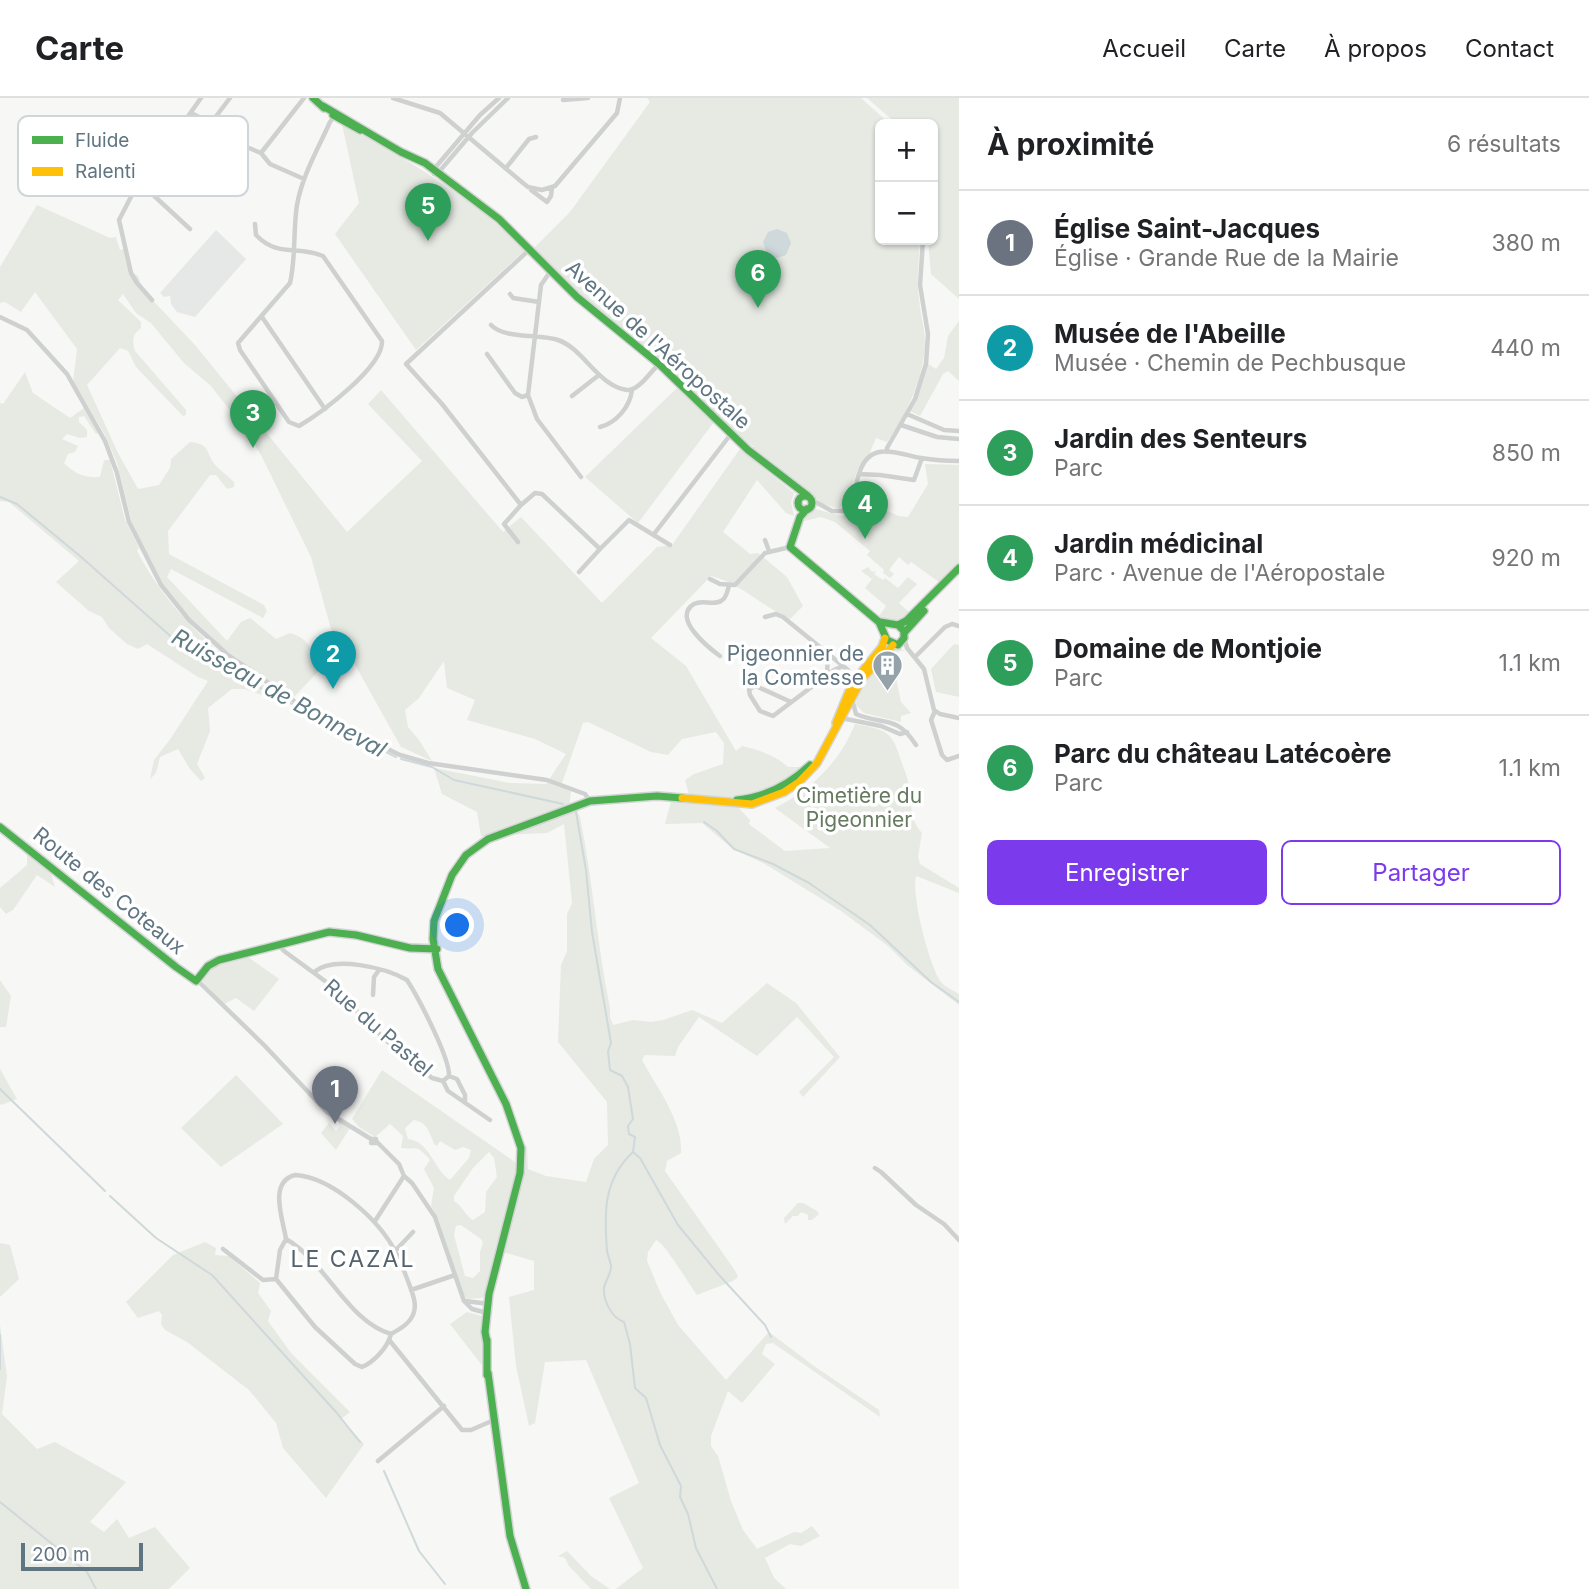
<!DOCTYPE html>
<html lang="fr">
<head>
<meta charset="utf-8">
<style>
	body { margin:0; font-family:Inter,sans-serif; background:#f6f6f6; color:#202124 }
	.controls { position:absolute; right:21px; top:21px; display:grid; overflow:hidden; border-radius:10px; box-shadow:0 2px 5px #0004 }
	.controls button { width:63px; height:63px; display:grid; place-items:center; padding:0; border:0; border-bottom:2px solid #e0e0e0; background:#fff; color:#202124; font:35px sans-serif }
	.scale { position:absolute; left:21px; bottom:18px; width:122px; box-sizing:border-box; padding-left:7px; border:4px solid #607582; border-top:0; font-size:19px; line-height:24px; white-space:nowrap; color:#607582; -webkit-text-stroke:5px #fff; paint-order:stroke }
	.you { position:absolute; left:458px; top:828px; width:24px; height:24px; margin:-18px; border:5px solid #fff; border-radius:50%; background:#1a73e8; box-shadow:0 0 0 10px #1a73e833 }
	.badge { display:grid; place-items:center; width:46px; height:46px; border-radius:50%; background:#7c3aed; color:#fff; font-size:23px; font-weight:700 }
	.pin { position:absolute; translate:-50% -58px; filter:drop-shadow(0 2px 4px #0008) }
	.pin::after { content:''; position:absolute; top:37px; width:24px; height:21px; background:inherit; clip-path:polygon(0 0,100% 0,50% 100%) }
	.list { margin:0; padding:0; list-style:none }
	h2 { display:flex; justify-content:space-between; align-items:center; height:91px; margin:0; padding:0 28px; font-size:30px }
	h2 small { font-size:23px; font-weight:400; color:#757577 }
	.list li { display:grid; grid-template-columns:46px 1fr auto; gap:21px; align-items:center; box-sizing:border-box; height:105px; padding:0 28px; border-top:2px solid #e0e0e0 }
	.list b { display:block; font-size:26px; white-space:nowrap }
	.list p { margin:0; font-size:23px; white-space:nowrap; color:#757577 }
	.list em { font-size:23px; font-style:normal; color:#757577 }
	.actions { display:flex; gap:14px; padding:21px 28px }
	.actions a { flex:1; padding:16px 0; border:2px solid #7c3aed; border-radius:10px; text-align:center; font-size:24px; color:#7c3aed }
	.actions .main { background:#7c3aed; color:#fff }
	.map { position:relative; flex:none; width:959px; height:1491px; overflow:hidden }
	header { display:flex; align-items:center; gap:42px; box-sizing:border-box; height:98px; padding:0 35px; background:#fff; border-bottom:2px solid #e0e0e0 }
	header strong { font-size:33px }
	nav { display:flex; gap:38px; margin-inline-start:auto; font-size:24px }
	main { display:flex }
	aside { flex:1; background:#fff }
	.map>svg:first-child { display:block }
	.built { fill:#e6e8e8 }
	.green { fill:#e6eae3; fill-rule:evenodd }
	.water { fill:#cfd8da }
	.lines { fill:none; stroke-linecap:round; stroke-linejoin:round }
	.stream { stroke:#cfd8da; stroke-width:2 }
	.fast-casing { stroke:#d3d5d5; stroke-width:10 }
	.slow-casing { stroke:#d3d5d5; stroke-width:10 }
	.street { stroke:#cfd0d0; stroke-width:4.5 }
	.fast { stroke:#4caf50; stroke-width:7 }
	.slow { stroke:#ffc107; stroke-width:7 }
	.labels { text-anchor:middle; stroke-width:7; stroke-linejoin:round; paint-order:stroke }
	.street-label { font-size:21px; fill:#607582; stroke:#fff }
	.poi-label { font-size:21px; fill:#607582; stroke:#fff; text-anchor:end }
	.park-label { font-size:21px; fill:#667a60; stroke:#fff }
	.water-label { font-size:23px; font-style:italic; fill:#607b84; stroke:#fff }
	.neighbourhood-label { font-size:23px; letter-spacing:2px; fill:#53626d; stroke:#fff }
	.key { fill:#fff; stroke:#cfd6da; stroke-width:2 }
	.key-label { font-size:19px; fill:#607582 }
</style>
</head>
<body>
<header>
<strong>Carte</strong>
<nav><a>Accueil</a><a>Carte</a><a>À propos</a><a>Contact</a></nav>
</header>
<main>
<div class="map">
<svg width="959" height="1491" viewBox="0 0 959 1491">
	<rect width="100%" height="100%" fill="#f7f7f5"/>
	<path class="built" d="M 216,132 L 246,161 L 195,219 L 177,214 L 171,206 L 170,198 L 164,199 L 160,195 Z"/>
	<path class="green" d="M 647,0 L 861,0 L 890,26 L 880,26 L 880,142 L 920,142 C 919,161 916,182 919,201 C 920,216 925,230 925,244 C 924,281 907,314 887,344 L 876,340 L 870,354 L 872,355 C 848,372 858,396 839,411 L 823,406 L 753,353 L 753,348 L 746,346 L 661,263 L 571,189 L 534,150 L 570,114 L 650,4 Z
		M 867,0 L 959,0 L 959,201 L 931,176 L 928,142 L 933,142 L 933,99 L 937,77 L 933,61 L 933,26 L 897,26 Z
		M 342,26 C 407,61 470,99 524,150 L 524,153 L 416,252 L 335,136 L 359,105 Z
		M 37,107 L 110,140 L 116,139 L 120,152 L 127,150 L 133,175 L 138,178 L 143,192 L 195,247 L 347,434 L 422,363 L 368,306 L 381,292 L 503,434 L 521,419 L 602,505 L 657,449 L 672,447 L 740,351 L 794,395 L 791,404 L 794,418 L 786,415 L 757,382 L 723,434 L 750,456 L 758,455 L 787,479 L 803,508 L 790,521 C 761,508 742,486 711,478 L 651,540 L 686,568 L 736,653 L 742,648 C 757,651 776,658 788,669 L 803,669 L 803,671 C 784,686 765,695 742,699 C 725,701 707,693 693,704 L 737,708 L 750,722 L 749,726 L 785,753 L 830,750 L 775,710 C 813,690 839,665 855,626 C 886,632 892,632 901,663 C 904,671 908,680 909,689 C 912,705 909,721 922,735 L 918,759 L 920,766 L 959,790 L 959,795 L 916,778 C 911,796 929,868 941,884 C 945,889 954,893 959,896 L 959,907 L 907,867 L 888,848 L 841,813 L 765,766 L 733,751 L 702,725 L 665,726 L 671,704 L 691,704 L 685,682 L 694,676 L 723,666 L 724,645 L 716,634 L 682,641 L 668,657 L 651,654 L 588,624 L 583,625 L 561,688 L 571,693 L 569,711 L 577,713 L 580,719 C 593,783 597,847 610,910 L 610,919 L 613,927 L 633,922 L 651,924 L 663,922 L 692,912 L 722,925 L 767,885 L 796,905 L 840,959 L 803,999 L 799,994 L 834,959 L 797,919 L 757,958 L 699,919 L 678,949 L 675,958 L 645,957 L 642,962 C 657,990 683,1023 681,1055 L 667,1063 L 665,1073 L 736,1174 L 738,1179 L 733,1183 L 697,1197 C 688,1185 665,1145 656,1142 L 648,1154 L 647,1163 L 661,1196 L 678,1227 L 726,1282 L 769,1234 L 814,1268 L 879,1312 L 880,1319 L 773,1245 L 766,1246 L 762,1256 L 775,1266 L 742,1305 L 728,1293 L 711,1338 L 711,1348 L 718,1358 L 731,1403 L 743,1432 L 757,1451 L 794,1434 L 801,1435 L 812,1428 L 820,1438 L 801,1448 L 790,1446 L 765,1460 L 774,1480 L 786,1491 L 616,1491 L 643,1470 L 609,1400 L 639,1385 L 586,1262 L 545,1264 L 535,1325 L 529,1328 L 516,1268 L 509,1199 L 534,1192 L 534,1163 L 503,1154 L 524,1072 L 523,1044 L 527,1049 L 528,1071 L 546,1078 L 586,1084 L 594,1061 L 608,1047 L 607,1004 L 558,944 L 561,867 L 567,853 L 567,816 L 572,805 L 564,726 L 547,735 L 481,738 L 477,714 L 442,696 L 434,670 L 510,685 L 546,686 L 566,656 L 535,641 L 467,622 L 475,602 L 447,590 L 444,563 L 419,600 L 405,612 L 408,629 L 419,642 L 432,663 L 401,649 L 354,565 L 331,531 L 311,459 L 261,357 L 244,330 L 211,288 L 184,265 L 151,225 L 136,215 L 123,196 L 118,202 L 141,224 L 141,230 C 132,237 132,242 135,253 L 186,312 L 186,317 L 183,318 L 136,269 L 128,253 L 120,250 L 87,287 L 118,355 L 138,391 L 159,387 L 170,370 L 171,361 L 190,344 C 211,346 205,354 215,367 C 221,373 228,378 234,384 L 234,389 L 227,391 L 216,377 L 210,377 L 168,433 L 169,456 L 264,507 L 267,513 L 263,520 L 171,471 L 167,479 L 227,543 L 241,524 L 250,520 L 276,541 L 290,535 C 303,539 308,544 314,556 L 329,562 L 292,601 L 210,540 L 190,522 L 162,486 L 133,429 L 117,365 L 105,337 L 73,283 L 77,251 L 35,194 L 21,214 L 5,204 L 0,205 L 0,169 Z
		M 959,223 L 959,283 L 948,273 L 943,276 L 920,318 L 910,313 L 928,266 L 936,271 L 944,260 L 948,238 Z
		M 25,274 L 33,295 L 70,320 L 84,310 L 99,335 L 96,336 L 84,318 L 79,319 L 79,324 L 87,332 L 87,339 L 80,340 L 67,336 L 62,341 L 78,348 L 75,354 L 68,356 L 64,365 C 75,376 84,380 100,379 L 104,362 L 110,362 L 125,422 L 139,450 L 137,453 C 172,520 224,562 287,603 L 285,605 L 245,591 L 232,591 L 208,610 L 210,633 L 197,666 L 205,680 L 201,683 L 190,671 L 178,651 L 160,659 L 156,675 L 150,681 L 154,662 L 171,640 L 208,583 L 198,579 L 147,546 L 138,551 L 127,546 L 109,530 L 102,519 L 89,513 L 56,484 L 79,463 L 9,404 L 0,403 L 0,305 L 3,306 Z
		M 680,287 L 714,324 L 638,425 L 585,379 Z
		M 925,366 L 959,367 L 959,465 L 941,483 L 939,484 L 911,464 L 908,467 L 899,459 L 889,472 L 894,476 L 890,480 L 883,475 L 884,472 L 867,457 L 870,453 L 835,424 L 821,419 L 804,423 L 804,418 L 815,411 L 842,418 L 852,410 L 858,400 L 899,418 L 908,419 L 928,386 Z
		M 868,469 L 872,474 L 876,473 L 874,476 L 883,482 L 885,480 L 898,490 L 908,479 L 917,486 L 899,505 L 911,516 C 899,524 892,526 879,518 L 886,508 L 865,490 L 872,481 L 861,473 Z
		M 954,546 L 959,547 L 959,599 L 936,594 L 931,571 Z
		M 895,550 L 905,552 L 897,554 L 891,561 L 891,576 L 896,580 L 901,604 L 911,615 L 901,618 L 901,624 L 864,615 L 856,607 C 858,583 879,566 895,550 Z
		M 27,756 L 51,776 L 55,789 L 37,777 L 13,812 L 6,816 L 0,809 L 0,790 L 27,767 Z
		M 248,859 L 279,881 L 254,913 L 236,900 L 224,906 L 202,883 L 214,868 Z
		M 0,882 L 11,898 L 6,929 L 0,929 Z
		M 0,971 L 17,1001 L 1,1007 L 0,1006 Z
		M 382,972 L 515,1064 L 515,1080 L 498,1144 L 488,1196 L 482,1200 L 467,1201 L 463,1196 L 439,1123 L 431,1108 L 434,1090 L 424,1071 L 430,1062 C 415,1045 419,1052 401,1050 L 403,1038 L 390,1026 L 375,1039 L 359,1029 L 352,1021 ZM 414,1022 C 429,1025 429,1036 435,1047 L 437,1048 L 440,1043 L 455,1052 L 463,1049 L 471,1052 L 469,1060 L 450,1082 C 433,1071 431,1044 408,1041 L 405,1030 ZM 489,1054 L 494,1060 L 497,1079 L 486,1094 L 485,1114 L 473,1122 C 465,1118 463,1108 454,1103 L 454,1098 L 473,1070 ZM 461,1127 L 481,1141 L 483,1145 L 480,1154 L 480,1173 L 473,1180 L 465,1178 L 454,1137 L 456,1128 Z
		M 236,977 L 283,1026 L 221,1069 L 181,1030 Z
		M 338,1023 L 350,1030 L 336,1052 L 321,1035 L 329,1025 L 336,1033 L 340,1028 Z
		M 798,1105 L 803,1105 L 817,1113 L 819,1116 L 812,1122 L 808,1122 L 808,1117 L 801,1114 L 798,1118 L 793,1118 L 785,1126 L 784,1120 Z
		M 205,1144 L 216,1150 L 215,1157 L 229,1158 L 260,1185 L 258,1195 L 271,1213 L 268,1223 L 291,1255 L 350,1314 L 341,1321 L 364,1346 L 326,1400 L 283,1350 L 276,1325 L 249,1292 L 187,1244 L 165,1232 L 161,1226 L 162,1217 L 159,1213 L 138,1220 L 126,1204 L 173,1157 Z
		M 0,1145 L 10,1147 L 19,1181 L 0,1199 Z
		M 467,1214 L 485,1219 L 484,1270 L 450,1226 Z
		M 0,1227 L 7,1278 L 2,1316 L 37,1351 L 55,1344 L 126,1384 L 90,1424 L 104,1434 L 117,1421 L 129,1440 L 155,1429 L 190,1470 L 169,1491 L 0,1491 Z
		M 567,1453 L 591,1478 L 610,1491 L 591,1491 L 569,1468 L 565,1460 L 558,1458 Z"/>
	<path class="water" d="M 777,131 L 787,135 L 791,145 L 786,157 L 777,160 L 767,155 L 763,144 L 768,134 Z"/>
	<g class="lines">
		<path class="stream" d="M 0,399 L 17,406 L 80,458 L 176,543 L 218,568 L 302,611
			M 307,614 L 396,659
			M 401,661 L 432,669 L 454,682 L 563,706
			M 576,714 L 586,772 L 592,834 L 611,945 L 608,953 L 610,972 L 622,978 L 628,989 L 633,1021 L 628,1028 L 629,1036 L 635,1039 L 633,1054 C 603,1082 604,1115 607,1153 C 608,1159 611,1164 611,1169 C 611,1176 605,1183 604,1190 C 603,1203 612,1220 624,1224 L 630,1246 L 635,1290 L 646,1300 L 660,1347 L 681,1388 L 680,1399 L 688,1416 L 696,1450 L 717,1491
			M 704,724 L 717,733 L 734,751 L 773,766 L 809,785 L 870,827 L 931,884 L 959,904
			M 0,991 L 105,1093
			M 633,1054 L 640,1060 L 678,1127 L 719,1177 L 765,1227 L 771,1239
			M 110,1098 L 156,1140 L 212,1177 L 336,1314 L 360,1344
			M 0,1237 L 0,1271
			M 384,1373 L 419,1453 L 445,1486
			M 0,1404 L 87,1474 L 96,1491"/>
		<defs>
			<path id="fast" d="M 313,0 L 324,10
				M 323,8 L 401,54 L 425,65 L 499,121 L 577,199 L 659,266 L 748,352 L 808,398
				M 333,17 L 360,32
				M798 405a7 7 0 1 1 14 0a7 7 0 1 1-14 0Z
				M 807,411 L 800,419 L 790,449 L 879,524 L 887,542 L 898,547 L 904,540 L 904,533 L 898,527
				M 880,524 L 898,527 L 906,523 L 959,470
				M 904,535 L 924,513
				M 737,702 C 766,699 789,687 810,667
				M 0,729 L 176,869 L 196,883 L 208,868 L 219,862 L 329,834 L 356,837 L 410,850 L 437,851
				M 487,1242 L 487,1277
				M 487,1245 L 485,1234 L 489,1196 L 520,1075 L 521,1050 L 506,1006 L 438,871 L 433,841 L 434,823 L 452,777 L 466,757 L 488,741 L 590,703 L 657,698 L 682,700
				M 488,1275 L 510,1438 L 526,1491"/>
			<path id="slow" d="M 836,625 L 852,586 L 882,549 L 885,540
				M 682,700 L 752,706 L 784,694 L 799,684 L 817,665 L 862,581 L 893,547"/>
		</defs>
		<use href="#fast" class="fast-casing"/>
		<use href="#slow" class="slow-casing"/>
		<path class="street" d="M 393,0 L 440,15 L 523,85 L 528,89 L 542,92 L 555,88 L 617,15 L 620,0
			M 499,0 L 480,17 L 434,71 L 434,76 L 438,75 L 472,35 L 508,0
			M 563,2 L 588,0
			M 191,15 L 211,25 L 230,0
			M 232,43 L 261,55
			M 164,46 L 199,79
			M 261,55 L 304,0
			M 261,55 L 270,66 L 304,81
			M 506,70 L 529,41 L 536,39
			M 138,83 L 190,131
			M 531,92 L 547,104 L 551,98 L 552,89
			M 255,126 L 256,137 C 278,160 298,147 323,158 L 382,243 C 383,269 321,315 299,328 L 289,324 L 240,252 L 238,245 L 290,185 C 296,160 293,132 297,107 C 302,78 318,51 330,24 L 336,16
			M 529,152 L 406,266 L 442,306 L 521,407 L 535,395 L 542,396 L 600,451 L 629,422 L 670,447
			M 550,174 L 541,187 L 528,297 L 537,321 L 581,379
			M 510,196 L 513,200 L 539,204
			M 152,202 L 137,185 L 131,175 L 119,122 L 148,66 L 179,31 L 201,0
			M 0,219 L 27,232 L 67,276 L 105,343 L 117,375 L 129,424 L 161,487 L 189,522 L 227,556 L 304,610 L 400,657 L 428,665 L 547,682 L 585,696 L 590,703
			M 262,219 L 325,311
			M 491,227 C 504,241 540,236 558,242 C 583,250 598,288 627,292 C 639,293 651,273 659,266
			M 487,256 L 515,295 L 522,299 L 528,297
			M 572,298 L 599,277
			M 907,316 L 944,332 L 959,333
			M 901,327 L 937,339 L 959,341
			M 600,329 C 616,325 630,309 632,292
			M 887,354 L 887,350 L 915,301 L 926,266 L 928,236 L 920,187 L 923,142
			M 859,376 L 880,377 L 914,382 L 922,360
			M 812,402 L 832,413 L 843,413 C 856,401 854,388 860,373 C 871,342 899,356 921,360 C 933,362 946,363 959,363
			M 654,436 L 731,336
			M 765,442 L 769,453
			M 518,444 L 504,426 L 521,407
			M 579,474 L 600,451
			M 710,481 L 720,486 L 735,487 L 765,455 L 790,449
			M 765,519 L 776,516 L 783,519 L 848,572 L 852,579 L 858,581
			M 904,540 L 907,550 L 924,571 L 934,612 L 940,616 L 959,620
			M 720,558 C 709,550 671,520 694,506 C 703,501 713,508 721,503 C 727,500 727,493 729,488
			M 915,559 L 945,529 L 952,526 L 959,528
			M 827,576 L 828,556
			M 852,601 L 856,616 C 884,628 896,616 916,647
			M 791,604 L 758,589 L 754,588 L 749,592 L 750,597 L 760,613 L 773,618 L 834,572 L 843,568
			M 935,613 L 931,622 L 942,657 L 947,662 L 959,658
			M 841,620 L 881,628 L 900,636 L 907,634
			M 279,847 L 284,853 L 340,894 L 364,921 L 389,945 L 432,980 L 443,983 L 449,978 C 450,960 418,899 407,882 C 386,870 334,857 314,874
			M 197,882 L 264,947 L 327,1014 L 371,1041
			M 373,897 L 374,879 L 379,872
			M 449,978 L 457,981 L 465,997 L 465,1003
			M 443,983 L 448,993 L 490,1022
			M 327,1014 L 339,1001
			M 372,1041 L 376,1041 L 376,1045 L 371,1045 Z
			M 377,1044 L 399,1066 L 404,1078 L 412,1085 L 435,1119 L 464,1203 L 472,1211 L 487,1215
			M 875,1070 L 881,1074 L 916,1107 L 944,1126 L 959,1142
			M 295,1077 C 332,1079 379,1122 395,1153 C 400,1162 404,1173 408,1183 C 411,1192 417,1204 414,1214 C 411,1225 400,1231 391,1236 C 348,1224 326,1164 286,1141 C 283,1121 268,1084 295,1077 Z
			M 375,1123 L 404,1078
			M 286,1141 L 280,1152 L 276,1181 L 315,1229 L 355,1266 L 362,1269 C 374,1264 388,1249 391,1236
			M 223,1151 L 263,1182 L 276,1181
			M 395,1153 L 413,1134
			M 411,1192 L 455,1177
			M 465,1203 L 490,1206
			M 390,1243 L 462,1332 L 471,1332 L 494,1322
			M 378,1363 L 444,1308"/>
		<use href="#fast" class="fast"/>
		<use href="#slow" class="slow"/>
	</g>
	<defs>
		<symbol id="building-pin" viewBox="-11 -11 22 30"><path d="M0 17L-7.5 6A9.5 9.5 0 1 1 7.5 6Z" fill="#95a2aa" stroke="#fff"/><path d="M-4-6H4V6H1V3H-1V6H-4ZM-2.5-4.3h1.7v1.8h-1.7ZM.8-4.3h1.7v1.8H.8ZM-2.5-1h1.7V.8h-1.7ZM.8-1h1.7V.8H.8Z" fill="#fff"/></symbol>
	</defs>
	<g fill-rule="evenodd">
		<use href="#building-pin" x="870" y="550" width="35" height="47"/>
	</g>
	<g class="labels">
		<g class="street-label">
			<text transform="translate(658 247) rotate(42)" y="7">Avenue de l'Aéropostale</text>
			<text transform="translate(109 793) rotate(39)" y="7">Route des Coteaux</text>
			<text transform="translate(378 930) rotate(41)" y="7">Rue du Pastel</text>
		</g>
		<g class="poi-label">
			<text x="864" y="563">Pigeonnier de<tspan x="864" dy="24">la Comtesse</tspan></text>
		</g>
		<g class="park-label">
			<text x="859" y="705">Cimetière du<tspan x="859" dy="24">Pigeonnier</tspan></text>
		</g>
		<g class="water-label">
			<text transform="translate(279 595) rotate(29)" y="8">Ruisseau de Bonneval</text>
		</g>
		<g class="neighbourhood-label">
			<text x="353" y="1169">LE CAZAL</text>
		</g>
	</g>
	<rect x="18" y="18" width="230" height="80" rx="10" class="key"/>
	<rect x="32" y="38" width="31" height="8" fill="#4caf50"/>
	<rect x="32" y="69" width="31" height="9" fill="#ffc107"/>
	<g class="key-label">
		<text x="75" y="49">Fluide</text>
		<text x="75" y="80">Ralenti</text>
	</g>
</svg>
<div class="controls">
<button>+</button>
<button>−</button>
</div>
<div class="scale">200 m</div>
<div class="you"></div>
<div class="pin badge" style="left:335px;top:1026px;background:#6b7280">1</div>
<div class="pin badge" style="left:333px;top:591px;background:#0f9aa8">2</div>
<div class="pin badge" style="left:253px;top:350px;background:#2e9e5b">3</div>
<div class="pin badge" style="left:865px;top:441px;background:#2e9e5b">4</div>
<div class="pin badge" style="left:428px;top:143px;background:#2e9e5b">5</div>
<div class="pin badge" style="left:758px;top:210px;background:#2e9e5b">6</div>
</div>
<aside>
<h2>À proximité<small>6 résultats</small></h2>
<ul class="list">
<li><span class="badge" style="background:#6b7280">1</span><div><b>Église Saint-Jacques</b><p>Église · Grande Rue de la Mairie</p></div><em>380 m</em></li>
<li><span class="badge" style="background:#0f9aa8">2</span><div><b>Musée de l'Abeille</b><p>Musée · Chemin de Pechbusque</p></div><em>440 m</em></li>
<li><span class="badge" style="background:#2e9e5b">3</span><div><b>Jardin des Senteurs</b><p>Parc</p></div><em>850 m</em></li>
<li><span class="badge" style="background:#2e9e5b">4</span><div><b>Jardin médicinal</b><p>Parc · Avenue de l'Aéropostale</p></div><em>920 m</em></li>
<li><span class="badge" style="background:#2e9e5b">5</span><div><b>Domaine de Montjoie</b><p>Parc</p></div><em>1.1 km</em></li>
<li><span class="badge" style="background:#2e9e5b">6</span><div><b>Parc du château Latécoère</b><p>Parc</p></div><em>1.1 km</em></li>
</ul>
<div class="actions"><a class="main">Enregistrer</a><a>Partager</a></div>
</aside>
</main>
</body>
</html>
